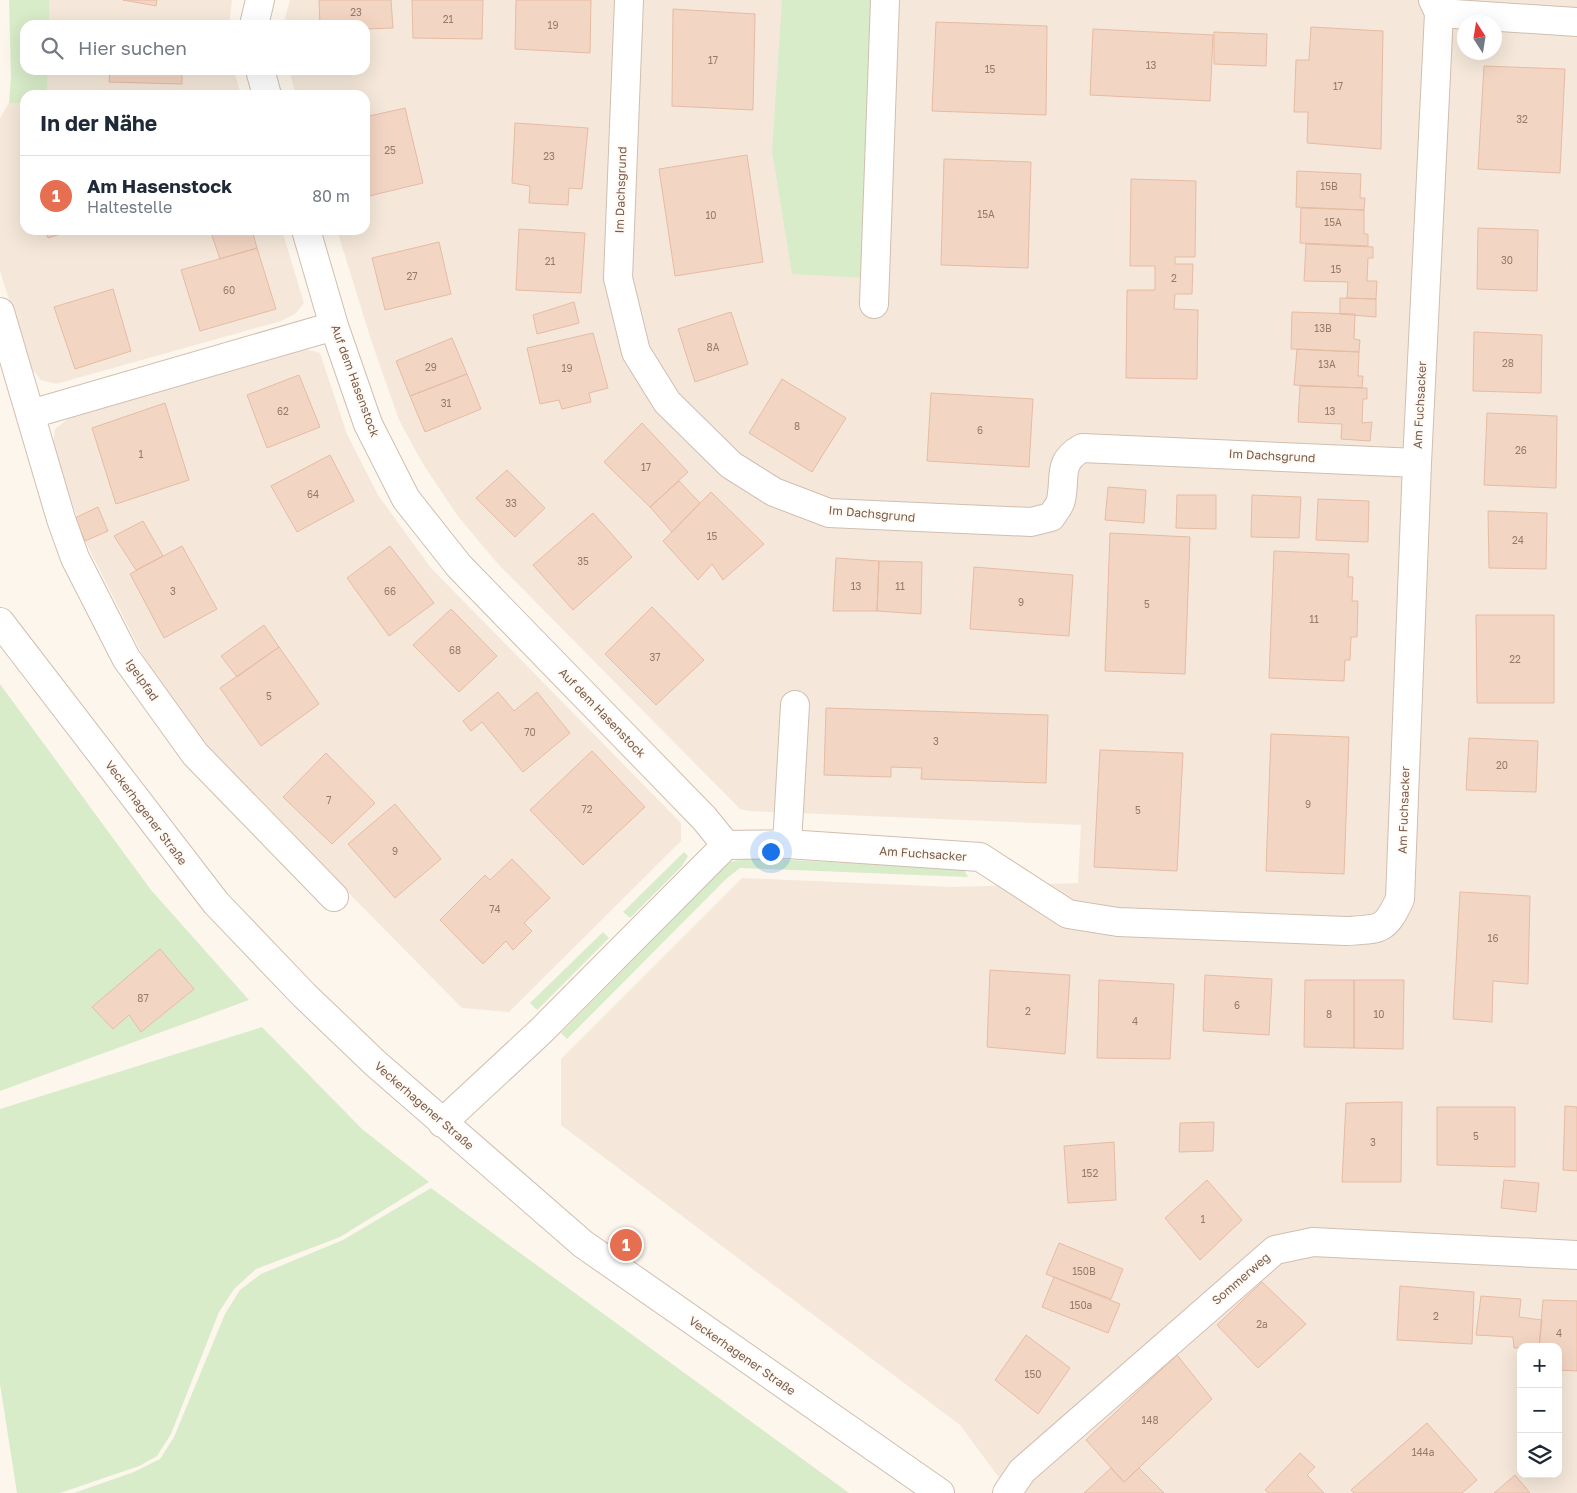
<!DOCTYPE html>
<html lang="de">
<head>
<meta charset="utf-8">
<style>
	body { margin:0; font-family:"Golos Text",sans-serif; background:#f2f2f3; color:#1f2937 }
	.controls { position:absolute; right:15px; bottom:15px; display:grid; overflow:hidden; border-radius:10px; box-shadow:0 5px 20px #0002 }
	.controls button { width:45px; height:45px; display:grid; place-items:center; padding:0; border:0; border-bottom:1px solid #e0e1e3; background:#fff; color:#1f2937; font:25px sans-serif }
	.compass { position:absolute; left:1457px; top:15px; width:45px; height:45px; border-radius:50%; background:#fff; box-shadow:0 5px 20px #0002; rotate:348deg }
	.you { position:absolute; left:770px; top:851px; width:18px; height:18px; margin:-12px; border:4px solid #fff; border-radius:50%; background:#1a73e8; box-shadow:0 0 0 8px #1a73e833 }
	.badge { display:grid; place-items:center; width:32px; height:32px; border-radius:50%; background:#e76f51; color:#fff; font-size:16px; font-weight:700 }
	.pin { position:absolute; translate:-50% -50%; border:2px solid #fff; box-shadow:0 1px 5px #0006 }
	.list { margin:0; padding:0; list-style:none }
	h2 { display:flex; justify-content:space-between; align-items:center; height:65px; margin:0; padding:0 20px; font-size:21px }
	h2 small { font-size:16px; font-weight:400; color:#747a83 }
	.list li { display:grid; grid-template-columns:32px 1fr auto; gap:15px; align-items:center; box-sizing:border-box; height:80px; padding:0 20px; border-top:1px solid #e0e1e3 }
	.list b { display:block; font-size:19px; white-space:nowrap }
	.list p { margin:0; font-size:16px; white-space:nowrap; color:#747a83 }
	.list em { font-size:16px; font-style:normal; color:#747a83 }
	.icon { flex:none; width:28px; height:28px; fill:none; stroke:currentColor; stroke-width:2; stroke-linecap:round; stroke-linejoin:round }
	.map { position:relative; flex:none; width:1577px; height:1493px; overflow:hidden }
	.search { position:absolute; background:#fff; box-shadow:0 5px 20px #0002; left:20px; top:20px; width:350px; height:55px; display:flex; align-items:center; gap:12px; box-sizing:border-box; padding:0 18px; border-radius:15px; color:#747a83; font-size:19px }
	.panel { position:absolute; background:#fff; box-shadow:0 5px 20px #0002; left:20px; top:90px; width:350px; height:145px; border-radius:15px }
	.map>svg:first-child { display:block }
	.residential { fill:#f5e8da; fill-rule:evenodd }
	.green { fill:#d8ecc9 }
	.building { fill:#f3d5c3; stroke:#e6bba3 }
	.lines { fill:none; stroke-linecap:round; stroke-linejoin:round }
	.minor-casing { stroke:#d1beb0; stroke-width:30 }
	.minor { stroke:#fff; stroke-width:28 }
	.labels { text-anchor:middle; stroke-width:4; stroke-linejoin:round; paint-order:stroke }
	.number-label { font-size:10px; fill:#987a6a }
	.street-label { font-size:12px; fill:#7a5c4d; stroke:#fffaf3 }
</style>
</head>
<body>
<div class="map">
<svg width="1577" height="1493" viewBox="0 0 1577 1493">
	<rect width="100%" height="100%" fill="#fdf6ec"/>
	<path class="residential" d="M 49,0 L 232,0 L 229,25 L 49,25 Z
		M 290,0 L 1577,0 L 1577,1493 L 1023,1493 L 997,1475 L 960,1425 L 561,1125 L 561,1059 L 742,878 L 953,887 L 1078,883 L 1081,825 L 749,811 L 740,809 L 498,564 L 457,515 L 423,464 L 399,420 L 371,340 L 337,230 L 365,230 L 365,95 L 296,95 L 289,70 L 365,70 L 365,25 L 283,25 ZM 1464,22 L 1494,22 L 1494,52 L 1464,52 ZM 1521,1347 L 1558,1347 L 1558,1474 L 1521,1474 Z
		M 48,70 L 234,70 L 241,95 L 47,95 Z
		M 9,103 L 25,104 L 25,230 L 282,230 L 304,303 L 295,314 L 281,321 L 56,384 L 41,380 L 30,366 L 0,271 L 0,118 Z
		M 309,350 L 320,353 L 347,434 L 378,495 L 431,568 L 681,823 L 681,841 L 509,1012 L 462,1008 L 206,748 L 142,654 L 85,541 L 53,446 L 55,429 L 69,418 L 297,351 Z"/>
	<path class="green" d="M 9,0 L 49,0 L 49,25 L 25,25 L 25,70 L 48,70 L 47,95 L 25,95 L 25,104 L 9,103 L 11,76 Z
		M 782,0 L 875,0 L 865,278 L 792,274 L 772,151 Z
		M 0,684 L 151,890 L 249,1000 L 0,1091 Z
		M 684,852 L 688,856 L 682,866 L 630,918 L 623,912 Z
		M 748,858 L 958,868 L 964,870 L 968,877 L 740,868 L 726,879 L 567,1039 L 561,1033 L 719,872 L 730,862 Z
		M 603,932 L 609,938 L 537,1010 L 530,1003 Z
		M 262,1027 L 362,1129 L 429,1182 L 340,1237 L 256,1269 L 234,1289 L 219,1312 L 171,1434 L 157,1456 L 139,1466 L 60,1493 L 17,1493 L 0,1384 L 0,1109 Z
		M 431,1188 L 849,1493 L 74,1493 L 134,1472 L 160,1459 L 174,1437 L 225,1314 L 240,1290 L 261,1274 L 343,1240 Z"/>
	<path class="building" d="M 123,0 L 157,0 L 156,6 Z
		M 319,0 L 391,0 L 393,28 L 365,29 L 365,25 L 320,25 Z
		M 412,0 L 483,0 L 482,39 L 413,38 Z
		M 516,0 L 591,0 L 590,53 L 515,49 Z
		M 673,9 L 755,14 L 753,110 L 672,106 Z
		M 936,22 L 1047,26 L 1046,115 L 932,111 Z
		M 1311,27 L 1383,31 L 1381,149 L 1307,143 L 1308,112 L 1294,112 L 1296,60 L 1309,60 Z
		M 1093,29 L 1213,35 L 1210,101 L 1090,95 Z
		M 1214,32 L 1267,34 L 1266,66 L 1214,64 Z
		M 1484,66 L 1565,69 L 1560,173 L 1478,169 Z
		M 110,70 L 182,70 L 182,84 L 109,82 Z
		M 405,108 L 423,183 L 365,197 L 365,117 Z
		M 515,123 L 588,128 L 582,189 L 569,188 L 568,205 L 529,203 L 530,186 L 512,183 Z
		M 747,155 L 763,262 L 675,276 L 659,169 Z
		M 944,159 L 1031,162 L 1028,268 L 941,265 Z
		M 1297,171 L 1361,174 L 1360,198 L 1365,198 L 1364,210 L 1296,207 Z
		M 1131,179 L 1196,181 L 1195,257 L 1175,257 L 1175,264 L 1193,264 L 1192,294 L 1175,294 L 1174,309 L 1198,310 L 1197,379 L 1126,378 L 1127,290 L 1155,290 L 1155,266 L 1130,266 Z
		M 1301,208 L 1364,210 L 1364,234 L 1368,234 L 1368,246 L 1300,243 Z
		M 1478,228 L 1538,230 L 1537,291 L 1477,289 Z
		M 519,229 L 585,233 L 581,293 L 516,290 Z
		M 46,230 L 73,230 L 48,238 Z
		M 210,230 L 252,230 L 257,248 L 220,259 Z
		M 439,242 L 451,294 L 385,310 L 372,258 Z
		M 1306,244 L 1373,247 L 1373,258 L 1368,258 L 1367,281 L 1377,281 L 1376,299 L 1347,298 L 1348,282 L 1304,281 Z
		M 257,248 L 276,309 L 200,331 L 181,270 Z
		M 113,289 L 131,351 L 75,369 L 54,307 Z
		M 1340,298 L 1376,299 L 1376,317 L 1340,314 Z
		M 574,302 L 579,323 L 537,334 L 533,315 Z
		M 731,312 L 748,364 L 695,382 L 678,329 Z
		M 1292,312 L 1355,314 L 1354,339 L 1360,340 L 1359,352 L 1291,349 Z
		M 1474,332 L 1542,335 L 1541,393 L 1473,391 Z
		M 593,333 L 608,388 L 589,393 L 591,402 L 562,409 L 559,400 L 540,404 L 527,348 Z
		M 452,338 L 467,374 L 410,396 L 396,361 Z
		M 1297,349 L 1359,352 L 1358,376 L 1363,376 L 1362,388 L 1294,385 Z
		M 467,374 L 481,409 L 425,432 L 410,396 Z
		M 299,375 L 320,427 L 267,448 L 247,395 Z
		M 782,379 L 846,418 L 812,472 L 749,433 Z
		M 1300,386 L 1367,388 L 1367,399 L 1363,399 L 1362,423 L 1372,422 L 1370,441 L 1341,439 L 1342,424 L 1298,422 Z
		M 931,393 L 1033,399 L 1029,467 L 927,461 Z
		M 165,403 L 189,480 L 116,504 L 92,428 Z
		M 1487,413 L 1557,416 L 1556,488 L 1484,485 Z
		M 642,423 L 688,472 L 650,507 L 604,462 Z
		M 330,455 L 354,501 L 297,532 L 271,486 Z
		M 507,470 L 545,508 L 515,537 L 476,498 Z
		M 679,481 L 700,503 L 672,532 L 650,507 Z
		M 1108,487 L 1146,490 L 1144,523 L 1105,520 Z
		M 711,492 L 764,544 L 723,580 L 712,564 L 698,580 L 663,541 Z
		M 1177,495 L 1216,495 L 1216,529 L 1176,528 Z
		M 1252,495 L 1301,497 L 1299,538 L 1251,537 Z
		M 1318,499 L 1369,501 L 1368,542 L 1316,540 Z
		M 98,507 L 108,531 L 85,541 L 75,518 Z
		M 1488,511 L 1547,513 L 1546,569 L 1489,568 Z
		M 593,513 L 632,557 L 573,610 L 533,565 Z
		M 143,521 L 163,556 L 136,570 L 114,536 Z
		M 1110,533 L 1190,537 L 1185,674 L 1105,671 Z
		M 182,546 L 217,609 L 164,638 L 130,574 Z
		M 390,546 L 434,603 L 389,636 L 347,578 Z
		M 1274,551 L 1349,554 L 1348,577 L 1353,577 L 1352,601 L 1358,601 L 1357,637 L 1351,637 L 1350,660 L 1345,660 L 1344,681 L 1269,678 Z
		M 836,558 L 879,561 L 877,611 L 833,611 Z
		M 879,561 L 922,562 L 921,614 L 877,611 Z
		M 974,567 L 1073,575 L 1069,636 L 970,629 Z
		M 652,607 L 704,660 L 656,705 L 605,654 Z
		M 451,609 L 497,656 L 459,692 L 413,645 Z
		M 1476,615 L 1554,615 L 1554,703 L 1477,703 Z
		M 264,625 L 279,647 L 237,677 L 221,656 Z
		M 279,647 L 319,704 L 261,746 L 220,688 Z
		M 498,692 L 514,711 L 537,692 L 570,733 L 523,772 L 482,722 L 471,731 L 463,721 Z
		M 826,708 L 1048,715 L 1046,783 L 921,779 L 922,768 L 891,767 L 891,777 L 824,775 Z
		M 1271,734 L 1349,737 L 1344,874 L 1266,871 Z
		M 1469,738 L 1538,741 L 1536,792 L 1466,790 Z
		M 1100,750 L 1183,753 L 1177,871 L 1094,867 Z
		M 592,751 L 645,807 L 583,865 L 530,810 Z
		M 326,753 L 375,803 L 332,844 L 283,797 Z
		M 395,804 L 441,859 L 395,898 L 348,844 Z
		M 512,859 L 550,898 L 524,923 L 532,931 L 513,950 L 506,941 L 483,964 L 440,920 L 485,875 L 490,880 Z
		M 1460,892 L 1530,896 L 1528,984 L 1493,981 L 1492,1022 L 1453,1019 Z
		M 160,949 L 194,989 L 141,1032 L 129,1015 L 113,1029 L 92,1007 Z
		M 990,970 L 1070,975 L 1065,1054 L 987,1047 Z
		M 1205,975 L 1272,979 L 1269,1035 L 1203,1031 Z
		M 1099,980 L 1174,984 L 1170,1059 L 1097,1058 Z
		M 1305,980 L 1354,980 L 1354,1048 L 1304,1047 Z
		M 1354,980 L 1404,980 L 1403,1049 L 1354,1048 Z
		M 1402,1102 L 1401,1182 L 1342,1182 L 1346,1103 Z
		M 1565,1106 L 1577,1107 L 1577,1171 L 1563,1170 Z
		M 1437,1107 L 1515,1107 L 1515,1167 L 1437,1165 Z
		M 1214,1122 L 1213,1151 L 1179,1152 L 1180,1123 Z
		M 1114,1142 L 1116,1200 L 1068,1203 L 1064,1146 Z
		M 1207,1180 L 1242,1220 L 1200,1260 L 1165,1218 Z
		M 1504,1180 L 1539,1183 L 1536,1212 L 1501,1208 Z
		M 1059,1243 L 1123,1269 L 1111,1299 L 1046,1274 Z
		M 1054,1277 L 1120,1304 L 1108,1333 L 1042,1307 Z
		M 1262,1282 L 1306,1324 L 1258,1368 L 1217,1325 Z
		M 1400,1286 L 1474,1292 L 1472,1344 L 1397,1340 Z
		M 1481,1296 L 1521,1299 L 1519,1317 L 1542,1320 L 1539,1347 L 1514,1348 L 1513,1337 L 1476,1335 Z
		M 1543,1300 L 1577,1301 L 1577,1371 L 1558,1370 L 1558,1347 L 1539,1347 Z
		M 1026,1335 L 1070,1368 L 1038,1414 L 995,1380 Z
		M 1177,1355 L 1212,1399 L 1124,1482 L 1086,1440 Z
		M 1427,1423 L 1477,1480 L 1462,1493 L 1354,1493 L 1351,1490 Z
		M 1300,1453 L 1315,1467 L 1307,1475 L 1324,1493 L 1269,1493 L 1265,1490 Z
		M 1111,1468 L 1124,1482 L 1139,1468 L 1164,1493 L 1084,1493 Z
		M 1515,1475 L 1530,1493 L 1494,1493 Z"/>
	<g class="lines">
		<defs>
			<path id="minor" d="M 629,0 L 618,278 L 636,352 L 667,402 L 731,465 L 774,492 L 829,513 L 1031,522 L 1051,517 C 1054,512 1060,506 1061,500 C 1066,476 1057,462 1082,448 L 1417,463
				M 1433,0 L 1439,13 L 1577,22
				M 254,25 L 260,0
				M 260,70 L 267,95
				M 306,230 L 334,326 L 368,424 L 406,499 L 459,566 L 704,818 L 726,845
				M 874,304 L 885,0
				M 0,312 L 61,519 L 75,558 L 126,658 L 195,754 L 334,897
				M 31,414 L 334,326
				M 0,622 L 216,903 L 304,995 L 375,1063 L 583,1244 L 940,1493
				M 787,844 L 795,705
				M 726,845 L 787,844 L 980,857 L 1068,914 L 1118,922 L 1346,931 C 1381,929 1385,931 1400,899 L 1417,463 L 1439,13
				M 442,1123 L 541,1031 L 726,845
				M 1007,1493 L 1022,1471 L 1275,1250 L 1313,1242 L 1577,1255"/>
		</defs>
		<use href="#minor" class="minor-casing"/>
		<use href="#minor" class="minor"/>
	</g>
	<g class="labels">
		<g class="number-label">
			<text x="356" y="16">23</text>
			<text x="448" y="23">21</text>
			<text x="553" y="29">19</text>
			<text x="713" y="64">17</text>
			<text x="1151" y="69">13</text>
			<text x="990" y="73">15</text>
			<text x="1338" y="90">17</text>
			<text x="1522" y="123">32</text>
			<text x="390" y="154">25</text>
			<text x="549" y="160">23</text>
			<text x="1329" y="190">15B</text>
			<text x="986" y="218">15A</text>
			<text x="711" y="219">10</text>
			<text x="1333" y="226">15A</text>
			<text x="1507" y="264">30</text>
			<text x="550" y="265">21</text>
			<text x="1336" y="273">15</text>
			<text x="412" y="280">27</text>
			<text x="1174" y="282">2</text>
			<text x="229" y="294">60</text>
			<text x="1323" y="332">13B</text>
			<text x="713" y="351">8A</text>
			<text x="1508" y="367">28</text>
			<text x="1327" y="368">13A</text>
			<text x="431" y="371">29</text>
			<text x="567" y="372">19</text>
			<text x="446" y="407">31</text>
			<text x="283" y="415">62</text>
			<text x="1330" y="415">13</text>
			<text x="797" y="430">8</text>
			<text x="980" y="434">6</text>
			<text x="1521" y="454">26</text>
			<text x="141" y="458">1</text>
			<text x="646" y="471">17</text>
			<text x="313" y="498">64</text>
			<text x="511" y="507">33</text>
			<text x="712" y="540">15</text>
			<text x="1518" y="544">24</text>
			<text x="583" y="565">35</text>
			<text x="856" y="590">13</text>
			<text x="900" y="590">11</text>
			<text x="173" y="595">3</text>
			<text x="390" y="595">66</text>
			<text x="1021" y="606">9</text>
			<text x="1147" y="608">5</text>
			<text x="1314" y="623">11</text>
			<text x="455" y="654">68</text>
			<text x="655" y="661">37</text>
			<text x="1515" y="663">22</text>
			<text x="269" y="700">5</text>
			<text x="530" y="736">70</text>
			<text x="936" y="745">3</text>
			<text x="1502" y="769">20</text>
			<text x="329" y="804">7</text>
			<text x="1308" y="808">9</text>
			<text x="587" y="813">72</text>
			<text x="1138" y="814">5</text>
			<text x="395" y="855">9</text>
			<text x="495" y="913">74</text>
			<text x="1493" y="942">16</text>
			<text x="143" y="1002">87</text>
			<text x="1237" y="1009">6</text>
			<text x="1028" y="1015">2</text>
			<text x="1329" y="1018">8</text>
			<text x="1379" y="1018">10</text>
			<text x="1135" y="1025">4</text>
			<text x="1476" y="1140">5</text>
			<text x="1373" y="1146">3</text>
			<text x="1090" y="1177">152</text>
			<text x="1203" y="1223">1</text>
			<text x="1084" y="1275">150B</text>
			<text x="1081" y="1309">150a</text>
			<text x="1436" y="1320">2</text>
			<text x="1262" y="1328">2a</text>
			<text x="1559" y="1337">4</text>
			<text x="1033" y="1378">150</text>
			<text x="1150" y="1424">148</text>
			<text x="1423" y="1456">144a</text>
		</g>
		<g class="street-label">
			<text transform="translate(621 190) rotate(-88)" y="4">Im Dachsgrund</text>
			<text transform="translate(355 381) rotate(70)" y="4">Auf dem Hasenstock</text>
			<text transform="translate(1420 405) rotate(-87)" y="4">Am Fuchsacker</text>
			<text transform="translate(1272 456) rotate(3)" y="4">Im Dachsgrund</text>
			<text transform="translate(872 514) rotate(5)" y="4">Im Dachsgrund</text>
			<text transform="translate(142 680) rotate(55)" y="4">Igelpfad</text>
			<text transform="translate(602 713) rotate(46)" y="4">Auf dem Hasenstock</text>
			<text transform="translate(1404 810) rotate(-88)" y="4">Am Fuchsacker</text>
			<text transform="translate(146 813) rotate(53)" y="4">Veckerhagener Straße</text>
			<text transform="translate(923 854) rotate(4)" y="4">Am Fuchsacker</text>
			<text transform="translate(424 1106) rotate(41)" y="4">Veckerhagener Straße</text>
			<text transform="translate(1241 1279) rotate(-41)" y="4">Sommerweg</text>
			<text transform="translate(742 1356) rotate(35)" y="4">Veckerhagener Straße</text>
		</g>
	</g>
</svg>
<div class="controls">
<button>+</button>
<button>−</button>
<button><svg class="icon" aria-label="layers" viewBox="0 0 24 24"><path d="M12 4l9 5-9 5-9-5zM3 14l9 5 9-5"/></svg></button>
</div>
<svg class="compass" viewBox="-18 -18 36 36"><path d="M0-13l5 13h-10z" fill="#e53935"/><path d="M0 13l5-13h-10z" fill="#747a83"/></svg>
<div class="you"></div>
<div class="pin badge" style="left:626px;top:1245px">1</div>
<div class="search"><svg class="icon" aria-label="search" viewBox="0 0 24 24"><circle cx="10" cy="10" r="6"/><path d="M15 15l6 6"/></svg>Hier suchen</div>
<section class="panel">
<h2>In der Nähe<small></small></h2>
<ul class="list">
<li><span class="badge">1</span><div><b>Am Hasenstock</b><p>Haltestelle</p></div><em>80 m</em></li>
</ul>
</section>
</div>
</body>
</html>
